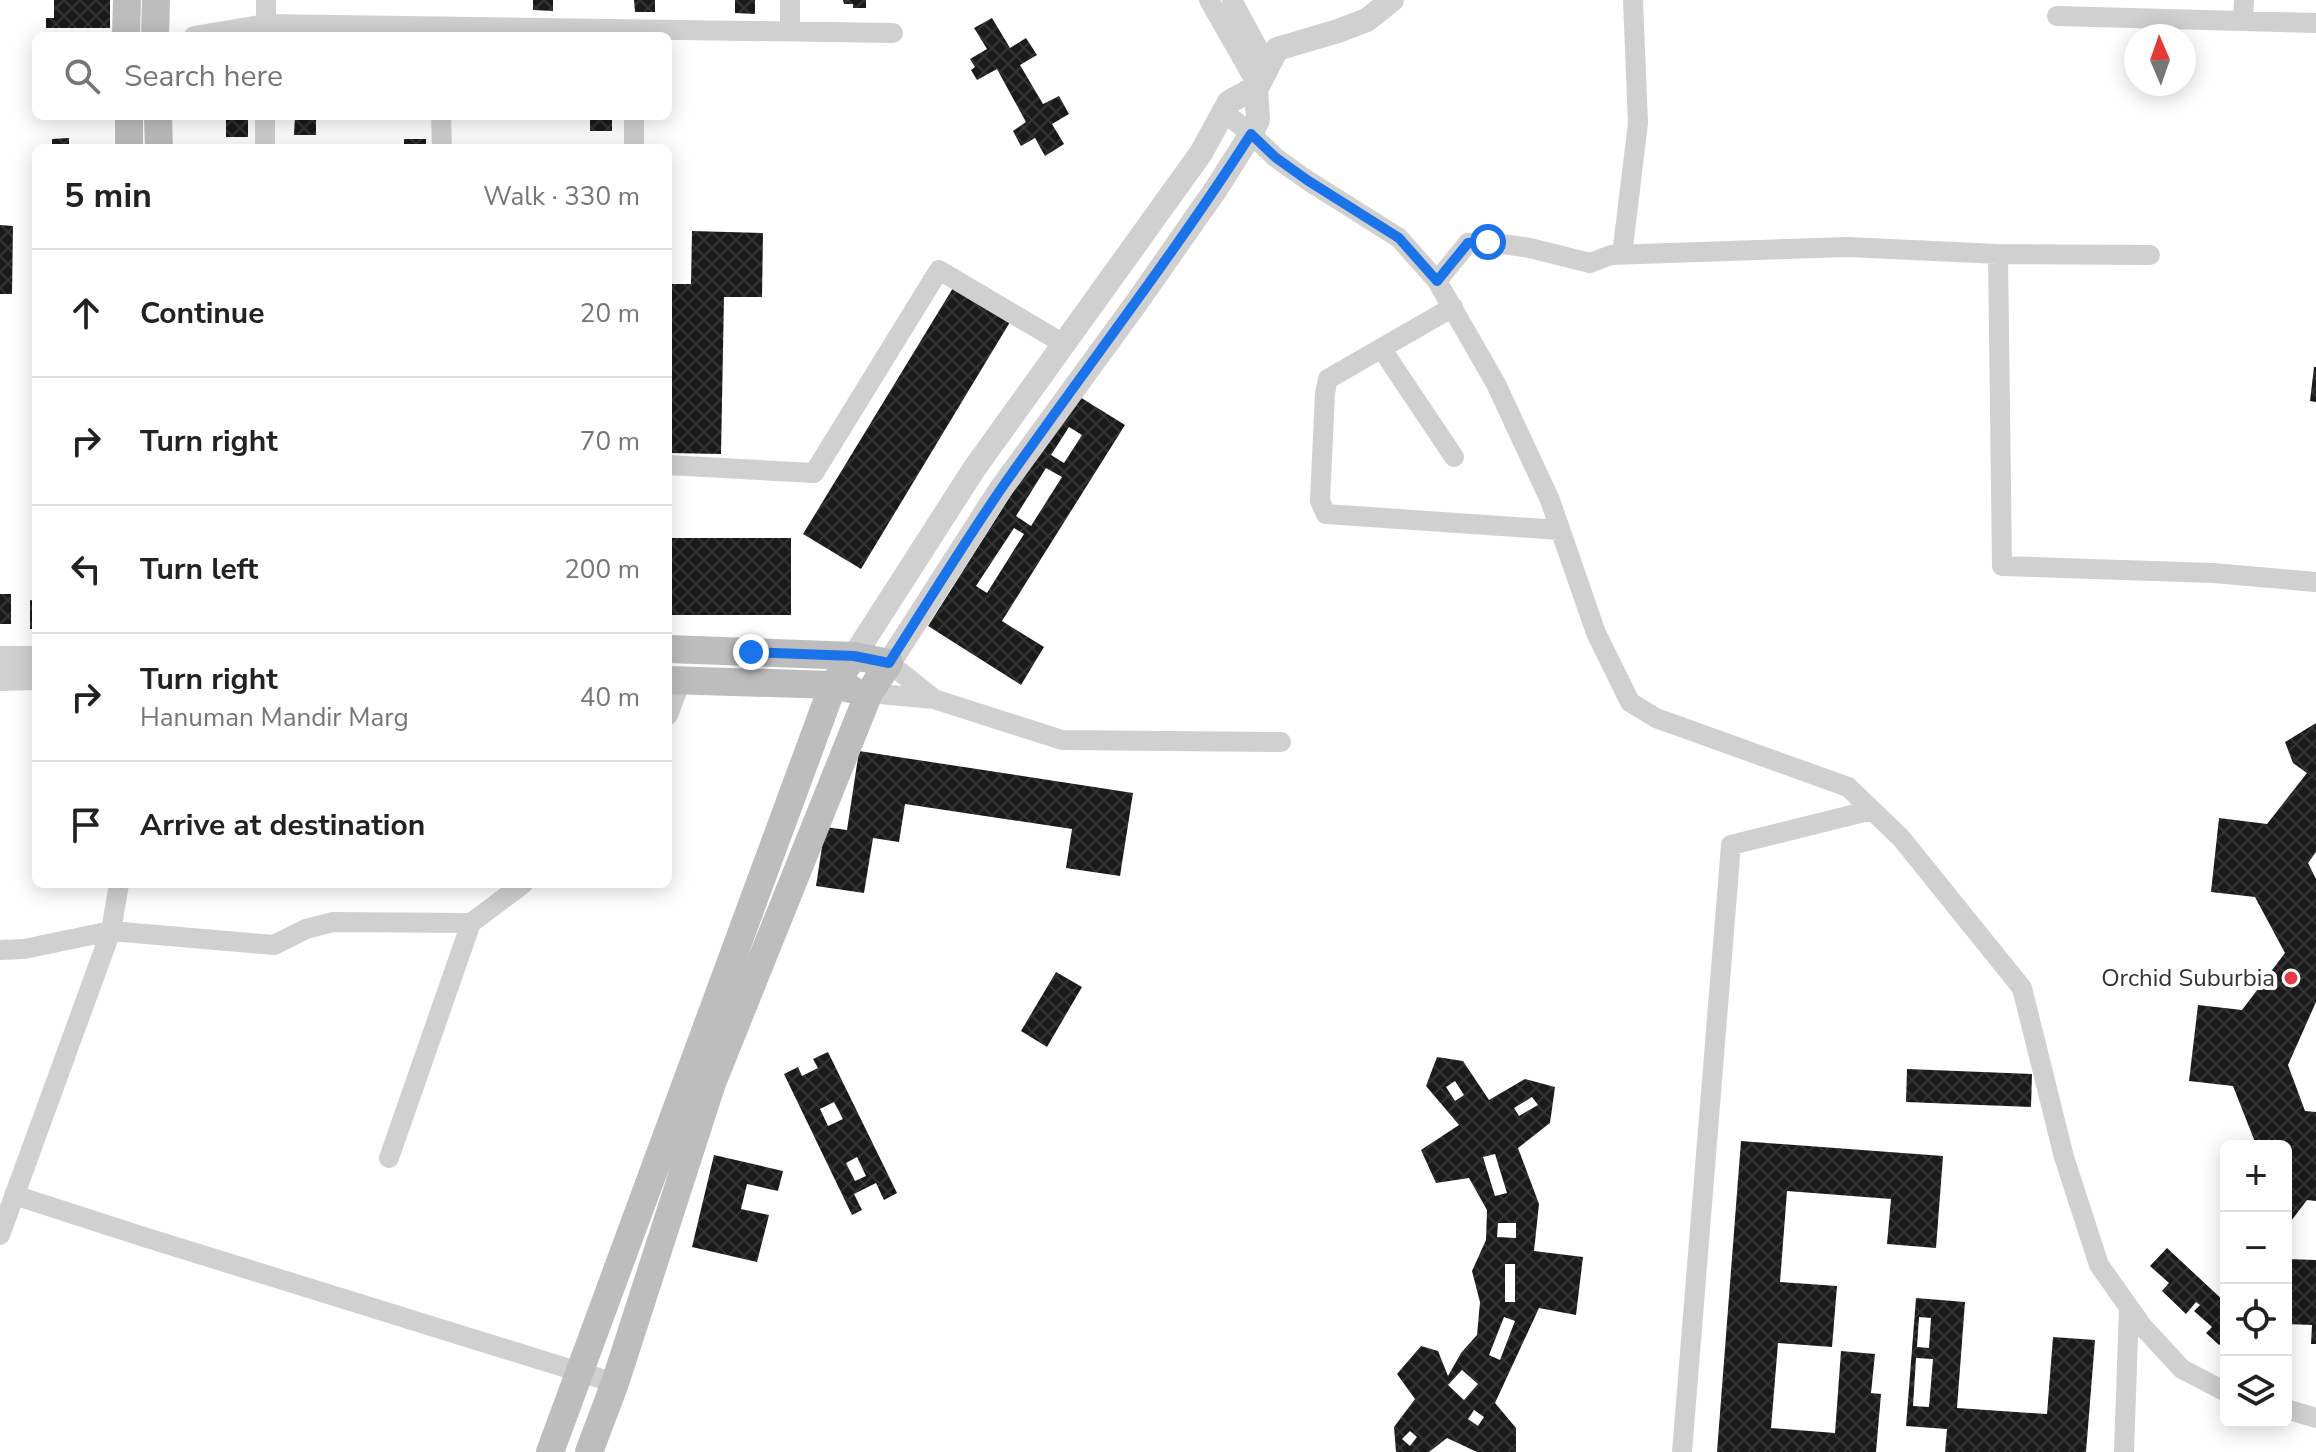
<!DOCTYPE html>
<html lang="en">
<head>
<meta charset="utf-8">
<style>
	body { margin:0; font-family:"Nunito Sans",sans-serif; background:#f6f6f6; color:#222 }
	.controls { position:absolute; right:24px; bottom:24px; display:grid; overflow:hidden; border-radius:12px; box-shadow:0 4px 20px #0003 }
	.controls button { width:72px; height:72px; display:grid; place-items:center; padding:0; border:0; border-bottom:2px solid #e0e0e0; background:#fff; color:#222; font:40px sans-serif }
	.compass { position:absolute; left:2124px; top:24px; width:72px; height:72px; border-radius:50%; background:#fff; box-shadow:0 4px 20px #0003; rotate:358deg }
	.stop { position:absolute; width:24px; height:24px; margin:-18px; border:6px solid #1a73e8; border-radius:50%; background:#fff }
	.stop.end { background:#1a73e8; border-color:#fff; box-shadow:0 2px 8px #0008 }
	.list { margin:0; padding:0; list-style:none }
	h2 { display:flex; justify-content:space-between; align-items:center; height:104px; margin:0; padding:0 32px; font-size:34px }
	h2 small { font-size:26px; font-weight:400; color:#767676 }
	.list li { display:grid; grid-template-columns:52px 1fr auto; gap:24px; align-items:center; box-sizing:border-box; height:128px; padding:0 32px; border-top:2px solid #e0e0e0 }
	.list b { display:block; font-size:30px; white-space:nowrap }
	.list p { margin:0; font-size:26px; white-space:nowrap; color:#767676 }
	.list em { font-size:26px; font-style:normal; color:#767676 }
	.icon { flex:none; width:44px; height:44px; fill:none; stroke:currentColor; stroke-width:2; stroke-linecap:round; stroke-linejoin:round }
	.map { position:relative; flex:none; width:2316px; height:1452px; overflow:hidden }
	.search { position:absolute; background:#fff; box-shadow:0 4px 20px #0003; left:32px; top:32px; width:640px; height:88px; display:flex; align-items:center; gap:20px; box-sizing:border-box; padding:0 28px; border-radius:12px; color:#767676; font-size:30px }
	.panel { position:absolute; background:#fff; box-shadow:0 4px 20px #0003; left:32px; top:144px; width:640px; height:744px; border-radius:12px }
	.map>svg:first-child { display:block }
	.building { fill:url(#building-cross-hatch); fill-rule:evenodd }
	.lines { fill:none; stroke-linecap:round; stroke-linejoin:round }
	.minor { stroke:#d0d0d0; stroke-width:20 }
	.tertiary { stroke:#d0d0d0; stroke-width:24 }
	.secondary { stroke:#bdbdbd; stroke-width:28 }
	.route { stroke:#1a73e8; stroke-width:10 }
	.poi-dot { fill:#e63946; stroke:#fff; stroke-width:3 }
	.labels { text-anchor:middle; stroke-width:8; stroke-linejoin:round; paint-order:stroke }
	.poi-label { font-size:24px; fill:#333; stroke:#fff; text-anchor:end }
</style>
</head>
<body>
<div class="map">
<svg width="2316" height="1452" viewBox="0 0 2316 1452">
	<defs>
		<pattern id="building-cross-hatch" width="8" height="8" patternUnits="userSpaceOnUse" patternTransform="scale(2)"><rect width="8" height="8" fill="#1a1a1a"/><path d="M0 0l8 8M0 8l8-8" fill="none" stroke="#333"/></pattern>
	</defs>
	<rect width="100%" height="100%" fill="#fff"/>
	<path class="building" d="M 54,0 L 110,0 L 110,28 L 46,28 L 46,18 L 54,18 Z
		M 533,0 L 553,0 L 553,11 L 533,10 Z
		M 634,0 L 655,0 L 655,12 L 635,12 Z
		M 735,0 L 755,0 L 755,14 L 735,13 Z
		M 843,0 L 866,0 L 866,8 L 853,8 L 853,4 L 844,4 Z
		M 992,18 L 1010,48 L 1026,38 L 1037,55 L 1020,65 L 1043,104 L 1059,96 L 1069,114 L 1052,124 L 1064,144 L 1045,156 L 1035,138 L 1021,146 L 1013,131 L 1026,122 L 997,69 L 977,80 L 971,70 L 975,67 L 970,59 L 987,49 L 974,28 Z
		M 226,116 L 248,116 L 248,137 L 226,137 Z
		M 295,116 L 316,116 L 316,135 L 294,135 Z
		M 590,116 L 612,116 L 612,131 L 590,131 Z
		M 69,138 L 69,148 L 52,148 L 52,139 Z
		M 404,139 L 426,139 L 426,148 L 404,148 Z
		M 0,225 L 13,226 L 12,294 L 0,294 Z
		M 692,231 L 763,233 L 762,297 L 724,297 L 721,454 L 668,453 L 668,284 L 691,284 Z
		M 953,288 L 1010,322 L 861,569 L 803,534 Z
		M 2314,367 L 2316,367 L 2316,402 L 2310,401 Z
		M 1075,394 L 1125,425 L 1002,621 L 1044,647 L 1021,685 L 928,626 ZM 1069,427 L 1082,435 L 1064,463 L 1051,455 ZM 1046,468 L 1062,477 L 1031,526 L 1016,516 ZM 1014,528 L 1024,534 L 987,593 L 976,586 Z
		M 668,538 L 791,538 L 791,615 L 668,615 Z
		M 0,594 L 11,594 L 11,624 L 0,624 Z
		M 30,600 L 36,601 L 36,629 L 30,629 Z
		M 2316,723 L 2316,852 L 2308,863 L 2316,879 L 2316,1002 L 2288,1065 L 2305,1111 L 2316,1112 L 2316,1201 L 2307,1200 L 2291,1221 L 2286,1219 L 2286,1146 L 2251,1146 L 2255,1142 L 2233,1086 L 2189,1081 L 2198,1005 L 2242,1010 L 2285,953 L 2255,897 L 2211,892 L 2219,818 L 2267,824 L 2307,773 L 2293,763 L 2285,742 Z
		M 859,751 L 1133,793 L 1120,876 L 1066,868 L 1072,829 L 905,804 L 899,842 L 873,838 L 864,893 L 816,886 L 825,827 L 847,830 Z
		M 1056,972 L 1082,987 L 1047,1047 L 1021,1031 Z
		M 828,1052 L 897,1193 L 884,1200 L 876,1183 L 854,1194 L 862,1210 L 852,1215 L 784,1074 L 798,1067 L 802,1076 L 818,1068 L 813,1059 ZM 834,1102 L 843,1119 L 828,1126 L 820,1109 ZM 857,1157 L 866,1176 L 855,1181 L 846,1163 Z
		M 1437,1057 L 1463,1061 L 1489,1100 L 1525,1079 L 1555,1087 L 1550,1123 L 1518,1148 L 1539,1204 L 1534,1251 L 1583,1257 L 1576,1315 L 1539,1308 L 1495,1403 L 1516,1428 L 1516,1452 L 1477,1452 L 1447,1438 L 1429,1452 L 1396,1452 L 1394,1427 L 1415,1399 L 1397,1374 L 1421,1346 L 1438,1351 L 1448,1376 L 1461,1353 L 1477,1335 L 1480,1302 L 1472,1271 L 1486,1240 L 1487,1210 L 1469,1178 L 1436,1183 L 1421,1150 L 1459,1125 L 1426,1086 ZM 1455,1081 L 1464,1095 L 1455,1101 L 1446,1087 ZM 1532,1097 L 1538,1105 L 1519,1116 L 1514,1108 ZM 1495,1154 L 1507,1193 L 1495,1196 L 1483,1157 ZM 1498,1223 L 1516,1223 L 1516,1238 L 1497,1237 ZM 1505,1264 L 1515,1264 L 1515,1302 L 1505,1302 ZM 1504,1317 L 1515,1321 L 1500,1360 L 1489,1355 ZM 1462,1370 L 1478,1384 L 1464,1400 L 1448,1385 ZM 1474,1410 L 1484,1417 L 1478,1426 L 1468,1419 ZM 1410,1431 L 1417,1437 L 1410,1446 L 1402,1439 Z
		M 1907,1069 L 2032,1074 L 2031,1107 L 1906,1102 Z
		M 1741,1141 L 1943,1156 L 1936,1248 L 1887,1244 L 1891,1199 L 1787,1191 L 1780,1282 L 1837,1286 L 1832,1347 L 1778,1343 L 1771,1428 L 1835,1433 L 1841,1351 L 1875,1354 L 1871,1393 L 1881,1394 L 1876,1452 L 1717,1452 Z
		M 714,1155 L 783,1171 L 778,1191 L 747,1184 L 741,1209 L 769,1215 L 757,1262 L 692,1247 Z
		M 2167,1248 L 2226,1303 L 2226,1338 L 2219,1345 L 2206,1333 L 2212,1327 L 2194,1311 L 2200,1305 L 2196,1302 L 2186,1314 L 2162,1291 L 2169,1283 L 2150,1266 Z
		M 2286,1259 L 2316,1260 L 2316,1344 L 2311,1344 L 2312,1325 L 2286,1324 Z
		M 1916,1298 L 1965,1302 L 1957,1408 L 2047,1414 L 2053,1337 L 2095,1340 L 2086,1452 L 1945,1452 L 1947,1429 L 1906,1426 ZM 1919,1317 L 1931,1318 L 1929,1348 L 1917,1347 ZM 1916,1358 L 1933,1359 L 1929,1407 L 1913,1406 Z"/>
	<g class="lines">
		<path class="minor" d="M 790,0 L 790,31
			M 1209,0 L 1258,86
			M 1232,0 L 1268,67
			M 2057,16 L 2316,23
			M 2243,21 L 2244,0
			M 194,36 L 266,24 L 893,33
			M 266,36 L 266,0
			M 1224,112 L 1251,134 L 1275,157 L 1307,180 L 1399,238 L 1437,281 L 1496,384 L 1550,500 L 1596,633 L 1630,702 L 1656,718 L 1848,787 L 1901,838 L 2022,988 L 2064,1157 L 2099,1265 L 2143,1327 L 2182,1369 L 2226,1392
			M 441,116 L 442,148
			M 265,148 L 265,116
			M 634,148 L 634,116
			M 1998,254 L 2150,255
			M 1622,255 L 1638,123 L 1633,0
			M 1437,281 L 1468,243 L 1488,242 L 1530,248 L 1590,263 L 1611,255 L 1848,247 L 1998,254 L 2002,566 L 2213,573 L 2316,582
			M 1453,307 L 1328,379 L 1325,393 L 1320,501 L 1326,514 L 1560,530
			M 1381,348 L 1454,457
			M 668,465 L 814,473 L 939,270 L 1064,344
			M 889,663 L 933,698
			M 869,693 L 934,699 L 1062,740 L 1281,742
			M 668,715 L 681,681
			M 471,923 L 523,884
			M 0,950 L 24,949 L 111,931 L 274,945 L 306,929 L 333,922 L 471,923 L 389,1158
			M 14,1195 L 144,1237 L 615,1383
			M 0,1235 L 111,931 L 119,884
			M 2286,1409 L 2316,1418
			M 1682,1452 L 1731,845 L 1872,810
			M 2124,1452 L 2129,1307"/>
		<path class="tertiary" d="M 854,656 L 974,469 L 1201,153 L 1229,102 L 1258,86 L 1277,49 L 1338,31 L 1367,20 L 1392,0
			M 0,658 L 36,658
			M 889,663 L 1000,490 L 1137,302 L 1216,189 L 1251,134 L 1258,120 L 1256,89
			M 0,679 L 36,678"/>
		<path class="secondary" d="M 126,36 L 127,0
			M 155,36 L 156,0
			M 129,116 L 129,148
			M 158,116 L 159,148
			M 668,680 L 833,685 L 851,689
			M 550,1452 L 833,685 L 854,656
			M 589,1452 L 615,1383 L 712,1083 L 869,693 L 889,663 L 854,656 L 668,649"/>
	</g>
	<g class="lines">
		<path class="route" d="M 751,652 L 854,656 L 889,663 C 926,605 962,546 1001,489 C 1084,370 1173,256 1251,134 L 1275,157 L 1307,180 L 1399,238 L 1437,281 L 1468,243 L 1488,242"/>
	</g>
	<circle class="poi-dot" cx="2291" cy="978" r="8"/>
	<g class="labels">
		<g class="poi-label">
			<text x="2275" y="986">Orchid Suburbia</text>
		</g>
	</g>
</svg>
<div class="controls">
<button>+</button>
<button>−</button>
<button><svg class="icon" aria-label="locate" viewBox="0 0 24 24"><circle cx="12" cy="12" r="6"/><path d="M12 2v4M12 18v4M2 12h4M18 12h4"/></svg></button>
<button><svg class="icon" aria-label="layers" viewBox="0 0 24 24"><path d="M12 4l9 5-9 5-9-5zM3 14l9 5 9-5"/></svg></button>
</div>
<svg class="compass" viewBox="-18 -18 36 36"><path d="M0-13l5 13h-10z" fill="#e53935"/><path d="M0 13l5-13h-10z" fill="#767676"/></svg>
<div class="stop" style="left:1488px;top:242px"></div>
<div class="stop end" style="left:751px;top:652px"></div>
<div class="search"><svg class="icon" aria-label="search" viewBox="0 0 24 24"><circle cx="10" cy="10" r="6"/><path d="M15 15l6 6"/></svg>Search here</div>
<section class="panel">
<h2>5 min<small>Walk · 330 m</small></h2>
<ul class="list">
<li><svg class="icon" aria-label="ahead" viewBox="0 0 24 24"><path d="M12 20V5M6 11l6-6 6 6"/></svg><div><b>Continue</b></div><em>20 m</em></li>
<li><svg class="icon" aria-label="right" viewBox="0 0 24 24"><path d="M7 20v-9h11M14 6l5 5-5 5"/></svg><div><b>Turn right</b></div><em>70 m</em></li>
<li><svg class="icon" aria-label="left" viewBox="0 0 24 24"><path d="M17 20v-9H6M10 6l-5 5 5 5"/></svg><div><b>Turn left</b></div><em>200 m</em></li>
<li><svg class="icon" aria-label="right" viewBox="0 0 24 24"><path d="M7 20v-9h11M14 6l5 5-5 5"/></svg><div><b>Turn right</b><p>Hanuman Mandir Marg</p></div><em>40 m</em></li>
<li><svg class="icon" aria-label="arrive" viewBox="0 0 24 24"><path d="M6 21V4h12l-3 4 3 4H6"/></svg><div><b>Arrive at destination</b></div></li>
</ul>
</section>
</div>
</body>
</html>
